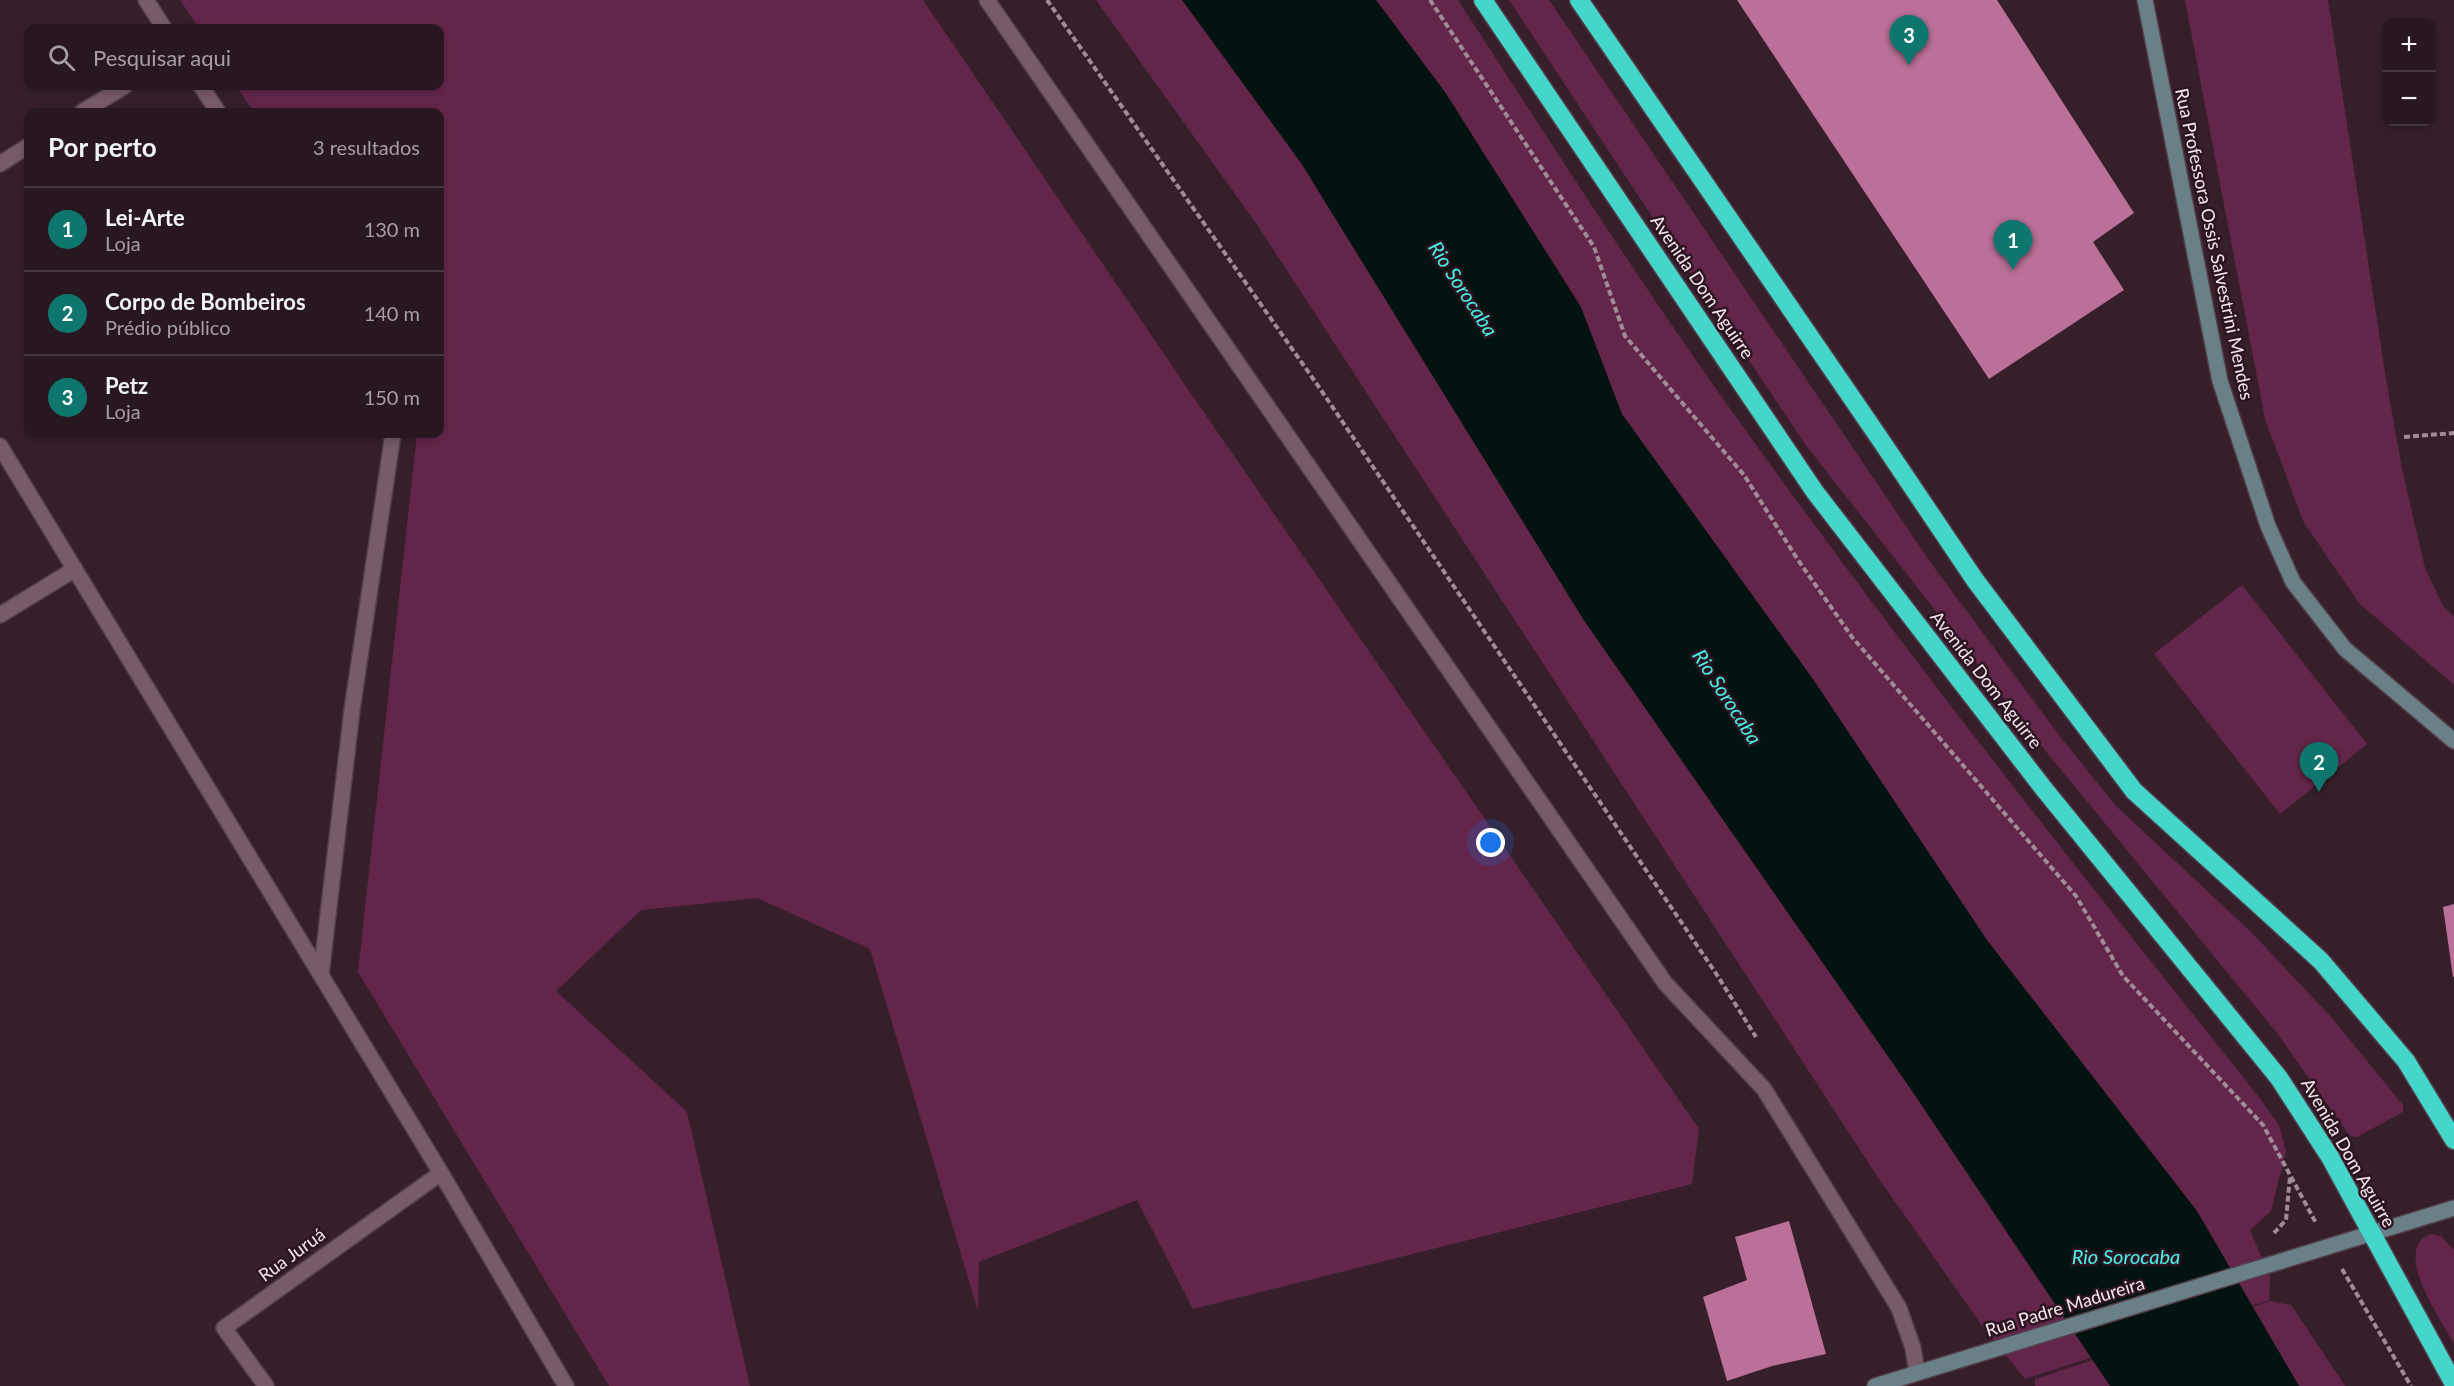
<!DOCTYPE html>
<html lang="pt">
<head>
<meta charset="utf-8">
<style>
	body { margin:0; font-family:Lato,sans-serif; background:#34242d; color:#f1f3f6 }
	.controls { position:absolute; right:18px; top:18px; display:grid; overflow:hidden; border-radius:12px; box-shadow:0 3px 9px #0003 }
	.controls button { width:54px; height:54px; display:grid; place-items:center; padding:0; border:0; border-bottom:2px solid #44363e; background:#281720; color:#f1f3f6; font:30px sans-serif }
	.you { position:absolute; left:1491px; top:843px; width:21px; height:21px; margin:-15px; border:4px solid #fff; border-radius:50%; background:#1a73e8; box-shadow:0 0 0 9px #1a73e833 }
	.badge { display:grid; place-items:center; width:39px; height:39px; border-radius:50%; background:#0f766e; color:#fff; font-size:20px; font-weight:700 }
	.pin { position:absolute; translate:-50% -50px; filter:drop-shadow(0 2px 3px #0008) }
	.pin::after { content:''; position:absolute; top:32px; width:21px; height:18px; background:inherit; clip-path:polygon(0 0,100% 0,50% 100%) }
	.list { margin:0; padding:0; list-style:none }
	h2 { display:flex; justify-content:space-between; align-items:center; height:78px; margin:0; padding:0 24px; font-size:26px }
	h2 small { font-size:20px; font-weight:400; color:#a59fa5 }
	.list li { display:grid; grid-template-columns:39px 1fr auto; gap:18px; align-items:center; box-sizing:border-box; height:84px; padding:0 24px; border-top:2px solid #44363e }
	.list b { display:block; font-size:22px; white-space:nowrap }
	.list p { margin:0; font-size:20px; white-space:nowrap; color:#a59fa5 }
	.list em { font-size:20px; font-style:normal; color:#a59fa5 }
	.icon { flex:none; width:33px; height:33px; fill:none; stroke:currentColor; stroke-width:2; stroke-linecap:round; stroke-linejoin:round }
	.map { position:relative; flex:none; width:2454px; height:1386px; overflow:hidden }
	.search { position:absolute; background:#281720; box-shadow:0 3px 9px #0003; left:24px; top:24px; width:420px; height:66px; display:flex; align-items:center; gap:15px; box-sizing:border-box; padding:0 21px; border-radius:12px; color:#a59fa5; font-size:22px }
	.panel { position:absolute; background:#281720; box-shadow:0 3px 9px #0003; left:24px; top:108px; width:420px; height:330px; border-radius:12px }
	.map>svg:first-child { display:block }
	.green { fill:#63264a }
	.water { fill:#041211 }
	.building { fill:#ba7099 }
	.lines { fill:none; stroke-linecap:round; stroke-linejoin:round }
	.lane-casing { stroke:#523e49; stroke-width:18 }
	.secondary-casing { stroke:#523e49; stroke-width:18 }
	.highway-casing { stroke:#523e49; stroke-width:21 }
	.path { stroke:#a08c96; stroke-width:4; stroke-dasharray:6 3; stroke-linecap:butt }
	.lane { stroke:#775b69; stroke-width:15 }
	.secondary { stroke:#688086; stroke-width:15 }
	.highway { stroke:#44d6cb; stroke-width:18 }
	.labels { text-anchor:middle; stroke-width:5; stroke-linejoin:round; paint-order:stroke }
	.street-label { font-size:18px; fill:#f8e7ef; stroke:#2c1522 }
	.water-label { font-size:20px; font-style:italic; fill:#47f3e8; stroke:#2c1522 }
</style>
</head>
<body>
<div class="map">
<svg width="2454" height="1386" viewBox="0 0 2454 1386">
	<rect width="100%" height="100%" fill="#361f2b"/>
	<path class="green" d="M 180,0 L 923,0 L 1194,398 L 1699,1129 L 1692,1184 L 1193,1309 L 1137,1200 L 979,1262 L 978,1311 L 870,949 L 757,898 L 641,910 L 556,991 L 687,1112 L 750,1386 L 609,1386 L 358,972 L 417,434 L 440,434 L 440,112 L 254,112 L 236,86 L 440,86 L 440,28 L 199,28 Z
		M 1096,0 L 1458,0 C 1555,149 1650,299 1754,442 C 1915,666 2087,881 2258,1096 L 2279,1125 L 2286,1151 L 2271,1211 L 2250,1230 L 2270,1277 L 2269,1300 L 2025,1379 L 1983,1327 L 1879,1179 L 1258,226 Z
		M 1509,0 L 1549,0 L 1933,566 L 2062,739 L 2115,805 L 2251,932 L 2331,1017 L 2403,1105 L 2403,1112 L 2357,1137 L 2350,1136 L 2277,1033 L 2044,749 L 1805,444 L 1645,206 Z
		M 2185,0 L 2328,0 L 2386,379 L 2402,469 L 2425,568 L 2443,606 L 2454,617 L 2454,685 L 2359,603 L 2304,523 L 2265,419 Z
		M 2242,585 L 2367,744 L 2280,814 L 2154,654 Z
		M 2430,1234 L 2441,1236 L 2454,1250 L 2454,1344 C 2442,1321 2404,1268 2419,1243 C 2421,1239 2427,1236 2430,1234 Z
		M 2270,1301 L 2291,1305 L 2345,1386 L 2035,1386 L 2035,1379 Z"/>
	<path class="water" d="M 1182,0 L 1376,0 L 1445,92 L 1581,307 L 1622,414 L 1815,682 L 1987,940 L 2197,1211 L 2299,1386 L 2110,1386 L 1910,1088 L 1583,619 L 1301,163 Z"/>
	<path class="building" d="M 1737,0 L 1997,0 L 2134,213 L 2093,242 L 2124,290 L 1989,379 Z
		M 2454,904 L 2454,977 L 2453,977 L 2443,907 Z
		M 1789,1221 L 1826,1354 L 1772,1366 L 1727,1381 L 1703,1297 L 1747,1280 L 1735,1237 Z"/>
	<g class="lines">
		<defs>
			<path id="lane" d="M 146,0 L 164,28
				M 987,0 L 1665,983 L 1764,1089 L 1899,1308 L 1913,1348 L 1917,1373
				M 201,86 L 218,112
				M 82,112 L 125,86
				M 0,164 L 28,146
				M 0,446 L 441,1173 L 566,1386
				M 0,615 L 75,569
				M 321,975 L 352,710 L 393,434
				M 266,1386 L 224,1328 L 441,1173"/>
			<path id="secondary" d="M 2145,0 L 2220,381 L 2268,526 L 2293,582 L 2345,649 L 2454,741
				M 1875,1386 L 2454,1208"/>
			<path id="highway" d="M 1483,0 L 1815,492 L 2044,789 L 2279,1078 L 2330,1157 L 2454,1384
				M 1579,0 L 1880,439 L 1975,580 L 2134,791 L 2321,961 L 2406,1061 L 2454,1140"/>
		</defs>
		<use href="#lane" class="lane-casing"/>
		<use href="#secondary" class="secondary-casing"/>
		<use href="#highway" class="highway-casing"/>
		<path class="path" d="M 1047,0 L 1321,390 L 1717,975 L 1756,1037
			M 1430,0 L 1594,247 L 1625,336 L 1744,475 L 1798,560 L 1852,637 L 2076,896 L 2123,976 L 2263,1125 L 2316,1223
			M 2404,437 L 2454,433
			M 2274,1233 L 2286,1220 L 2290,1176
			M 2342,1269 L 2411,1386"/>
		<use href="#lane" class="lane"/>
		<use href="#secondary" class="secondary"/>
		<use href="#highway" class="highway"/>
	</g>
	<g class="labels">
		<g class="street-label">
			<text transform="translate(2214 244) rotate(78)" y="6">Rua Professora Ossis Salvestrini Mendes</text>
			<text transform="translate(1702 287) rotate(56)" y="6">Avenida Dom Aguirre</text>
			<text transform="translate(1986 680) rotate(52)" y="6">Avenida Dom Aguirre</text>
			<text transform="translate(2348 1153) rotate(60)" y="6">Avenida Dom Aguirre</text>
			<text transform="translate(292 1255) rotate(-36)" y="6">Rua Juruá</text>
			<text transform="translate(2065 1307) rotate(-17)" y="6">Rua Padre Madureira</text>
		</g>
		<g class="water-label">
			<text transform="translate(1463 289) rotate(57)" y="7">Rio Sorocaba</text>
			<text transform="translate(1727 697) rotate(57)" y="7">Rio Sorocaba</text>
			<text x="2126" y="1264">Rio Sorocaba</text>
		</g>
	</g>
</svg>
<div class="controls">
<button>+</button>
<button>−</button>
</div>
<div class="you"></div>
<div class="pin badge" style="left:2013px;top:270px">1</div>
<div class="pin badge" style="left:2319px;top:792px">2</div>
<div class="pin badge" style="left:1909px;top:65px">3</div>
<div class="search"><svg class="icon" aria-label="search" viewBox="0 0 24 24"><circle cx="10" cy="10" r="6"/><path d="M15 15l6 6"/></svg>Pesquisar aqui</div>
<section class="panel">
<h2>Por perto<small>3 resultados</small></h2>
<ul class="list">
<li><span class="badge">1</span><div><b>Lei-Arte</b><p>Loja</p></div><em>130 m</em></li>
<li><span class="badge">2</span><div><b>Corpo de Bombeiros</b><p>Prédio público</p></div><em>140 m</em></li>
<li><span class="badge">3</span><div><b>Petz</b><p>Loja</p></div><em>150 m</em></li>
</ul>
</section>
</div>
</body>
</html>
